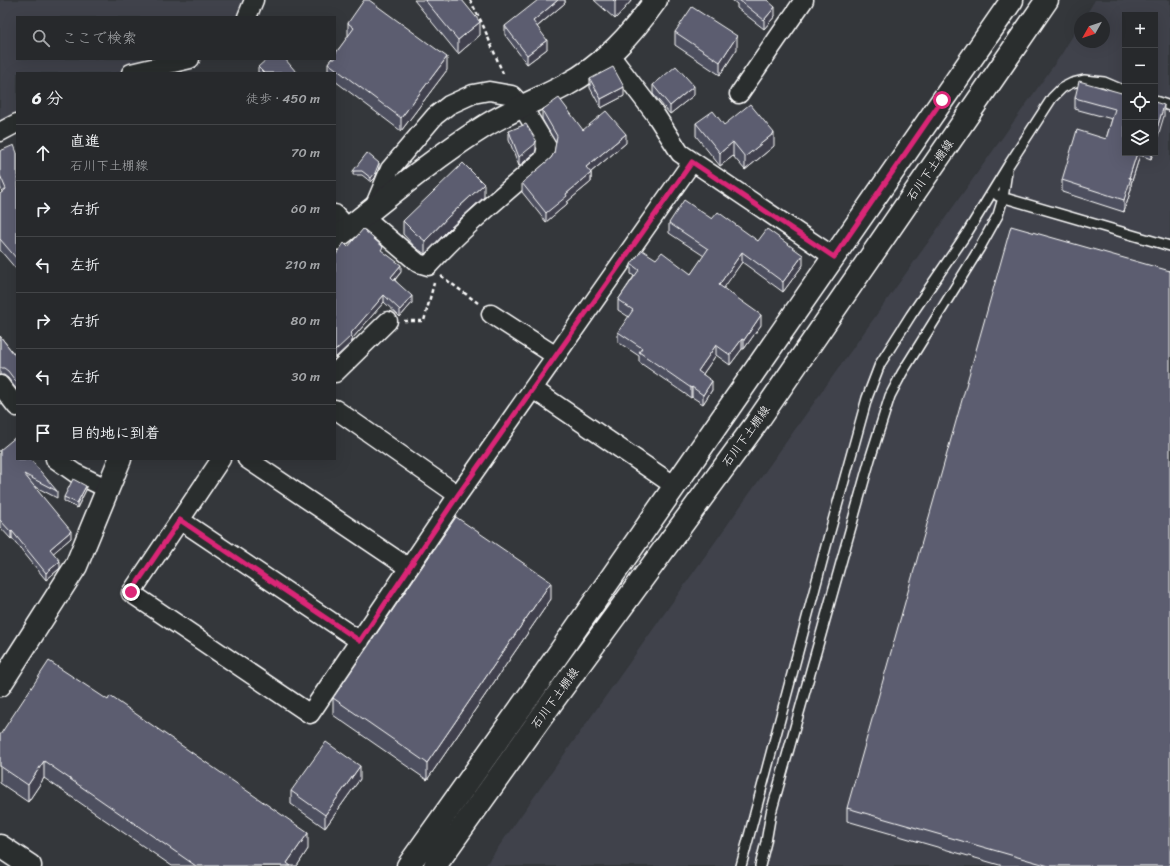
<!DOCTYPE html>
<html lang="ja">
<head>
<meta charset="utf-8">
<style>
	body { margin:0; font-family:Sriracha,"Klee One",sans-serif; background:#2f3134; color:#f1f3f6 }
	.controls { position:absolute; right:12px; top:12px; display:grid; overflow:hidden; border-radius:0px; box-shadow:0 4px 16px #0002 }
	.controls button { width:36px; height:36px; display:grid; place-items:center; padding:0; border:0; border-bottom:1px solid #434548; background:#27292c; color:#f1f3f6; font:20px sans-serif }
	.compass { position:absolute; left:1074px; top:12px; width:36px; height:36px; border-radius:50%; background:#27292c; box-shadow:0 4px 16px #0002; rotate:230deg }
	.stop { position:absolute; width:12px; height:12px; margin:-9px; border:3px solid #db2777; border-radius:50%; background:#fff }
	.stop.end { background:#db2777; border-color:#fff; box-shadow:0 1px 4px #0008 }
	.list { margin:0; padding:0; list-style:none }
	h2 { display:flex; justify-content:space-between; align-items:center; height:52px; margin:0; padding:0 16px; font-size:17px }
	h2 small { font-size:13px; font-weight:400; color:#a4a6a9 }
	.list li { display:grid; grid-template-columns:26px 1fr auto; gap:12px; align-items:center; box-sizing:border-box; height:56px; padding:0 16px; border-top:1px solid #434548 }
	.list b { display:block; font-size:15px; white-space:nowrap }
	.list p { margin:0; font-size:13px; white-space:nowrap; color:#a4a6a9 }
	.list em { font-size:13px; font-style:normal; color:#a4a6a9 }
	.icon { flex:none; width:22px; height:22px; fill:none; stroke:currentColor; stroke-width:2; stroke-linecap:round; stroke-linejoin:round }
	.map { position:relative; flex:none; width:1170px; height:866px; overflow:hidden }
	.search { position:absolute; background:#27292c; box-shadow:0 4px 16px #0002; left:16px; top:16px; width:320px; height:44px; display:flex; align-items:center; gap:10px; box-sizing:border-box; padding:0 14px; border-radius:0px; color:#a4a6a9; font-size:15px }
	.panel { position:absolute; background:#27292c; box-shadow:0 4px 16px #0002; left:16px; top:72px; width:320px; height:388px; border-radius:0px }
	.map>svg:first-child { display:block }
	.built { fill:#40424b; fill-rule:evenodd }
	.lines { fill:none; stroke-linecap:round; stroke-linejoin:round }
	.service-casing { stroke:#fff; stroke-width:12 }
	.minor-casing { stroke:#fff; stroke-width:21 }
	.tertiary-casing { stroke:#fff; stroke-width:25 }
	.path { stroke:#fff; stroke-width:2.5; stroke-dasharray:4 3; stroke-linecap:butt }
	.service { stroke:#2a2d2e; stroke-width:9 }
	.minor { stroke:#2a2d2e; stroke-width:18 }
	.tertiary { stroke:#2a2d2e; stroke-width:22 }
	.wall { fill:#4e505f; stroke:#fff }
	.shaded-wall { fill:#40414e; stroke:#fff }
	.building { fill:#5b5d6f; stroke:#fff }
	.route { stroke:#db2777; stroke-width:5 }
	.labels { text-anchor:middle; stroke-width:3; stroke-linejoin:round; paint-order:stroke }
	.street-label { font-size:12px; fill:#fff; stroke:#2a2d2e }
</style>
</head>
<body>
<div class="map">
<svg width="1170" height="866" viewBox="0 0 1170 866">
	<rect width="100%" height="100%" fill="#34373b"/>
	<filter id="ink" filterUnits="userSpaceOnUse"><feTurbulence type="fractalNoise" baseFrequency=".025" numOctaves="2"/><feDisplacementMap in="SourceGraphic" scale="8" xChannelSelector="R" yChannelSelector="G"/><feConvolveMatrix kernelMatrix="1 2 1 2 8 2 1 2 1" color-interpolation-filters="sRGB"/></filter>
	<g filter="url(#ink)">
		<path class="built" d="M 0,0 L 244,0 L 237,17 L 17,17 L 17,59 L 172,59 L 115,73 L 17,73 L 17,116 L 0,123 Z
			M 1095,0 L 1170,0 L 1170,866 L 485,866 L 1061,55 L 1080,24 L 1080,42 L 1104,42 L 1104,18 L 1084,18 ZM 1125,15 L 1155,15 L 1155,153 L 1125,153 Z"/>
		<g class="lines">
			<defs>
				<path id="service" d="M 1155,101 L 1170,106
					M 998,196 L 1170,246
					M 741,866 L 829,535 L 867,398 L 880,364 L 911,315 L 967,233 L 1008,166 L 1052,98 L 1062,88 L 1072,83 L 1084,80 L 1104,82 L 1125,91
					M 760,866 L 766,842 L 771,813 L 870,459 L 890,396 L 902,373 L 979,249 L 998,215 L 1003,198 L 1007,171"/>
				<path id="minor" d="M 247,17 L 254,0
					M 610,55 L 655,114 L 680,153 L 834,257
					M 131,73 L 190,59
					M 739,94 L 804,0
					M 0,132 L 17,123
					M 335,214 L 348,228
					M 363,216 L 418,263 L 428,266 C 463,227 504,194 544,159 L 547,147 L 522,106 L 512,95 L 489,91 L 473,94 L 449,105 L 435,116 L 390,169 L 374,207
					M 491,314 L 556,356
					M 335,373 L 388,321
					M 0,385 L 17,407
					M 533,389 L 675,486
					M 335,409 L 458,495
					M 55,459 L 75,473 L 108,489
					M 221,459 L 131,593 L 310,714 L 458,495 L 692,162
					M 247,459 L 409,568
					M 180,520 L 360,641"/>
				<path id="tertiary" d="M 335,239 C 384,200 432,159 485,126 C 511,110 540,99 566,85 C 605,64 631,35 656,0
					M 0,685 L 76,566 L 120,459
					M 0,846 L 30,866
					M 408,866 L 534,689 L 1012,0
					M 435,866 L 555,698 L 755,425 L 1047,0"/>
			</defs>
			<use href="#service" class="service-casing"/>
			<use href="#minor" class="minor-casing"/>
			<use href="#tertiary" class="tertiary-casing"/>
			<path class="path" d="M 470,0 L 482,23 L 504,76
				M 441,276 L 478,303
				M 404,321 L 424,321 L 434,283"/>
			<use href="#service" class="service"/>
			<use href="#minor" class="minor"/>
			<use href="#tertiary" class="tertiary"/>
		</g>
		<path class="wall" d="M 414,0 L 462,0 L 480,35 L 458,54 Z
			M 565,0 L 565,3 L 537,27 L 547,49 L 527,64 L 505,35 L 505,26 Z
			M 594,0 L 632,0 L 615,19 Z
			M 732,0 L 767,0 L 775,16 L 764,29 L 737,8 L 737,4 Z
			M 348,23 L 447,70 L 401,131 L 335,81 L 335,73 L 328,73 L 328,63 L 348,37 Z
			M 675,32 L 737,49 L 720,75 L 675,45 Z
			M 258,67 L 297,73 L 258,73 Z
			M 590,79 L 624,96 L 601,108 L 590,88 Z
			M 653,85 L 694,95 L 670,114 L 653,94 Z
			M 1125,94 L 1125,153 L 1153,153 L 1151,159 L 1140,155 L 1131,184 L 1131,189 L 1124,212 L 1062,192 L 1062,180 L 1106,139 L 1112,119 L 1075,109 L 1075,98 Z
			M 542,110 L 583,130 L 626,143 L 591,172 L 591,182 L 567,202 L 567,204 L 546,222 L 522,192 L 522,183 L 551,158 L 554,153 L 556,143 L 542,119 Z
			M 696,123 L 724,125 L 774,146 L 745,170 L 733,156 L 720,166 L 696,136 Z
			M 509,131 L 536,149 L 535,153 L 519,166 L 509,140 Z
			M 0,151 L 17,153 L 17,270 L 0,250 L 0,194 L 2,192 L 0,186 Z
			M 379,167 L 375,178 L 371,182 L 362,175 L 353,175 L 353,171 Z
			M 484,197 L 448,230 L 425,254 L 415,247 L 403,234 L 403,221 Z
			M 712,219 L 758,241 L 803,265 L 783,292 L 742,262 L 723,288 L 761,325 L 744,349 L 742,349 L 730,365 L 716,355 L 703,374 L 712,390 L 703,404 L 692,397 L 691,398 L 639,362 L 639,356 L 618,342 L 618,332 L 629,317 L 618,310 L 618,300 L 634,276 L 631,274 L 631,264 L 656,259 L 691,274 L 704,256 L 669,233 L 669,223 Z
			M 348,247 L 401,272 L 395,280 L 412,303 L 400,317 L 384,302 L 352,339 L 352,341 L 351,343 L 335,358 L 335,256 Z
			M 0,336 L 17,358 L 17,390 L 8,378 L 4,375 L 0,375 Z
			M 0,450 L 17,459 L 57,491 L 57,498 L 34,486 L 71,538 L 53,553 L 60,568 L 59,569 L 46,580 L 12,538 L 11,539 L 0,527 Z
			M 86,490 L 77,508 L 64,501 L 64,497 Z
			M 551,599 L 427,780 L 333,715 L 333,698 Z
			M 0,735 L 308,849 L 297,866 L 172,866 L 44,778 L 28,802 L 0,783 Z
			M 360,779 L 325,828 L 291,804 L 291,791 Z
			M 847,808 L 1170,866 L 1003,866 L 847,821 Z"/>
		<path class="shaded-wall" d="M 558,0 L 565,0 L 565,3 L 533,30 L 533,21 Z
			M 617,0 L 632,0 L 615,19 L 615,2 Z
			M 775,7 L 775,16 L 764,29 L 764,20 Z
			M 480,22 L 480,35 L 458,54 L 458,40 Z
			M 737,36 L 737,49 L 720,75 L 720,62 Z
			M 547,40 L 547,49 L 527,64 L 527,55 Z
			M 447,57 L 447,70 L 401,131 L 401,118 Z
			M 694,86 L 694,95 L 670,114 L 670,106 Z
			M 624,87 L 624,96 L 601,108 L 601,99 Z
			M 1164,105 L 1164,116 L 1155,146 L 1155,135 Z
			M 774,133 L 774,146 L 745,170 L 745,157 Z
			M 626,134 L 626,143 L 586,176 L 586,167 Z
			M 536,140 L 536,149 L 535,153 L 519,166 L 519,157 Z
			M 733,142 L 733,156 L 720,166 L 720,153 Z
			M 1137,153 L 1140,153 L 1140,155 L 1131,184 L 1131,189 L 1124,212 L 1124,200 L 1129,178 Z
			M 1151,153 L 1153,153 L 1151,159 Z
			M 379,163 L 379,167 L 375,178 L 371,182 L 371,178 Z
			M 591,173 L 591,182 L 567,202 L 567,204 L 546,222 L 546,213 L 566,194 Z
			M 484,184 L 484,197 L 448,230 L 425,254 L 425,241 L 448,217 Z
			M 742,252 L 742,262 L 719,295 L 719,285 Z
			M 803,255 L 803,265 L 783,292 L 783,282 Z
			M 401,265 L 401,272 L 391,284 L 391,277 Z
			M 384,295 L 384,302 L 352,339 L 352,341 L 351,343 L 335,358 L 335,351 Z
			M 412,296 L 412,303 L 400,317 L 400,310 Z
			M 761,315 L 761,325 L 744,349 L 744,340 Z
			M 742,339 L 742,349 L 730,365 L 730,355 Z
			M 716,345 L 716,355 L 698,381 L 698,371 Z
			M 712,381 L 712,390 L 703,404 L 703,395 Z
			M 692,387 L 692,397 L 691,398 L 691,388 Z
			M 86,486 L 86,490 L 77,508 L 77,503 Z
			M 12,531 L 12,538 L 11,539 L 11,532 Z
			M 71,531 L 71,538 L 50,556 L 50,549 Z
			M 60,561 L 60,568 L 59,569 L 46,580 L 46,573 Z
			M 551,582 L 551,599 L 427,780 L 427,763 Z
			M 44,761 L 44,778 L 28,802 L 28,785 Z
			M 360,766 L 360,779 L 325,828 L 325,815 Z
			M 308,833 L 308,849 L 297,866 L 287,866 L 287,863 Z"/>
		<path class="building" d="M 364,0 L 369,0 L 447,57 L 401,118 L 328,63 L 331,59 L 335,59 L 335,54 L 354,28 L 348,23 Z
			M 425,0 L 462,0 L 480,22 L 458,40 Z
			M 538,0 L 558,0 L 533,21 L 547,40 L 527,55 L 505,26 Z
			M 613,0 L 617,0 L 615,2 Z
			M 739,0 L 767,0 L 775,7 L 764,20 Z
			M 692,7 L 737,36 L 720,62 L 675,32 Z
			M 267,59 L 285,59 L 297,73 L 264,73 L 258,67 Z
			M 676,66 L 694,86 L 670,106 L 653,85 Z
			M 613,67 L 624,87 L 601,99 L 590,79 Z
			M 1079,81 L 1125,94 L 1125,153 L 1137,153 L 1129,178 L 1131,178 L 1124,200 L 1062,180 L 1077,130 L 1106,139 L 1115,109 L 1075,98 Z
			M 559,98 L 583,130 L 606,111 L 626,134 L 586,167 L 591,173 L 566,194 L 567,196 L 546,213 L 522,183 L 551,158 L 554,153 L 557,136 L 542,110 Z
			M 1155,102 L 1164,105 L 1155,135 Z
			M 750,104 L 774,133 L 745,157 L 733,142 L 720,153 L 696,123 L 713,111 L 724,125 Z
			M 526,124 L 536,140 L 535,144 L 519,157 L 509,131 Z
			M 14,145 L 17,153 L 17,259 L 0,239 L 0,194 L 6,189 L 0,175 L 0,151 Z
			M 367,153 L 379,163 L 375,173 L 371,178 L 362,171 L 353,171 Z
			M 463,163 L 484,184 L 448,217 L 425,241 L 415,233 L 403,221 Z
			M 684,200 L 712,219 L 718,212 L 758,241 L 767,229 L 803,255 L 783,282 L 742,252 L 719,285 L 761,315 L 744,340 L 742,339 L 730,355 L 716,345 L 698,371 L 712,381 L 703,395 L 692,387 L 691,388 L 639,352 L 642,348 L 618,332 L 633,310 L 618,300 L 639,270 L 631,264 L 642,250 L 656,259 L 662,252 L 691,274 L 708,249 L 669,223 Z
			M 1011,226 L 1170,271 L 1170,866 L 1049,866 L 847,808 Z
			M 363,229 L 383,247 L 381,250 L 401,265 L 391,277 L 412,296 L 400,310 L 384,295 L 351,333 L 352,334 L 351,336 L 335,351 L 335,256 L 344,243 L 348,247 Z
			M 0,336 L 17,358 L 17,383 L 8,371 L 4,368 L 0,368 Z
			M 17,436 L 17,459 L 30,459 L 57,491 L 24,474 L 71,531 L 50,549 L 60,561 L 59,562 L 46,573 L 12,531 L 11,532 L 0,520 L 0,450 Z
			M 73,479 L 86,486 L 77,503 L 64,497 Z
			M 456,517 L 551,582 L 427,763 L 333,698 Z
			M 49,661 L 108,700 L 110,696 L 308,833 L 287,863 L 291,866 L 196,866 L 44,761 L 28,785 L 0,766 L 0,735 Z
			M 326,742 L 360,766 L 325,815 L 291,791 Z"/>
	</g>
	<g class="lines" filter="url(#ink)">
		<path class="route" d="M 131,592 L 180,520 L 360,641 L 458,495 L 692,162 L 834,257 L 942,100"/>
	</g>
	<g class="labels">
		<g class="street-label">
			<text transform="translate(930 170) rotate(-55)" y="4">石川下土棚線</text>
			<text transform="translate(746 436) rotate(-54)" y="4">石川下土棚線</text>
			<text transform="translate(555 698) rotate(-54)" y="4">石川下土棚線</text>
		</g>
	</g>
</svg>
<div class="controls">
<button>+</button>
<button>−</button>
<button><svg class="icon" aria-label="locate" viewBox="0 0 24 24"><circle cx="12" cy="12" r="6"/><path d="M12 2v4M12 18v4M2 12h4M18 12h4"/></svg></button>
<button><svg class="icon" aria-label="layers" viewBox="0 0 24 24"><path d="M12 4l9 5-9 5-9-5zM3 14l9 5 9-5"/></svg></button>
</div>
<svg class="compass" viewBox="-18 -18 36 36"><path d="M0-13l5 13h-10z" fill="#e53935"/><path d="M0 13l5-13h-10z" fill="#a4a6a9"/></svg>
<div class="stop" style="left:942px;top:100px"></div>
<div class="stop end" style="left:131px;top:592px"></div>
<div class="search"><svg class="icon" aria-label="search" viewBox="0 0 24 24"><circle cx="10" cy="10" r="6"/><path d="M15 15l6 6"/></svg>ここで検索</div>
<section class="panel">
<h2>6 分<small>徒歩 · 450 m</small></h2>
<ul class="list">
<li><svg class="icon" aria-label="ahead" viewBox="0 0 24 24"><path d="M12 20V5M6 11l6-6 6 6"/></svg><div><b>直進</b><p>石川下土棚線</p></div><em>70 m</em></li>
<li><svg class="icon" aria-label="right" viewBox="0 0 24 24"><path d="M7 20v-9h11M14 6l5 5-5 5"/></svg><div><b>右折</b></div><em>60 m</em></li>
<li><svg class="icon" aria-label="left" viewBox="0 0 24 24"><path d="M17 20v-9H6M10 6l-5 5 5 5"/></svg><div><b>左折</b></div><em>210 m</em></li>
<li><svg class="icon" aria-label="right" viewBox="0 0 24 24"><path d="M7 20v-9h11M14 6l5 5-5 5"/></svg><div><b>右折</b></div><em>80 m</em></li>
<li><svg class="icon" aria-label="left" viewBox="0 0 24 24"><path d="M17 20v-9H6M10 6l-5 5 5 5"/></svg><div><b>左折</b></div><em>30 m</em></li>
<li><svg class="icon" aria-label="arrive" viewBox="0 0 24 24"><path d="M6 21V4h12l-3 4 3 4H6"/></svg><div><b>目的地に到着</b></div></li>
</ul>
</section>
</div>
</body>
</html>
